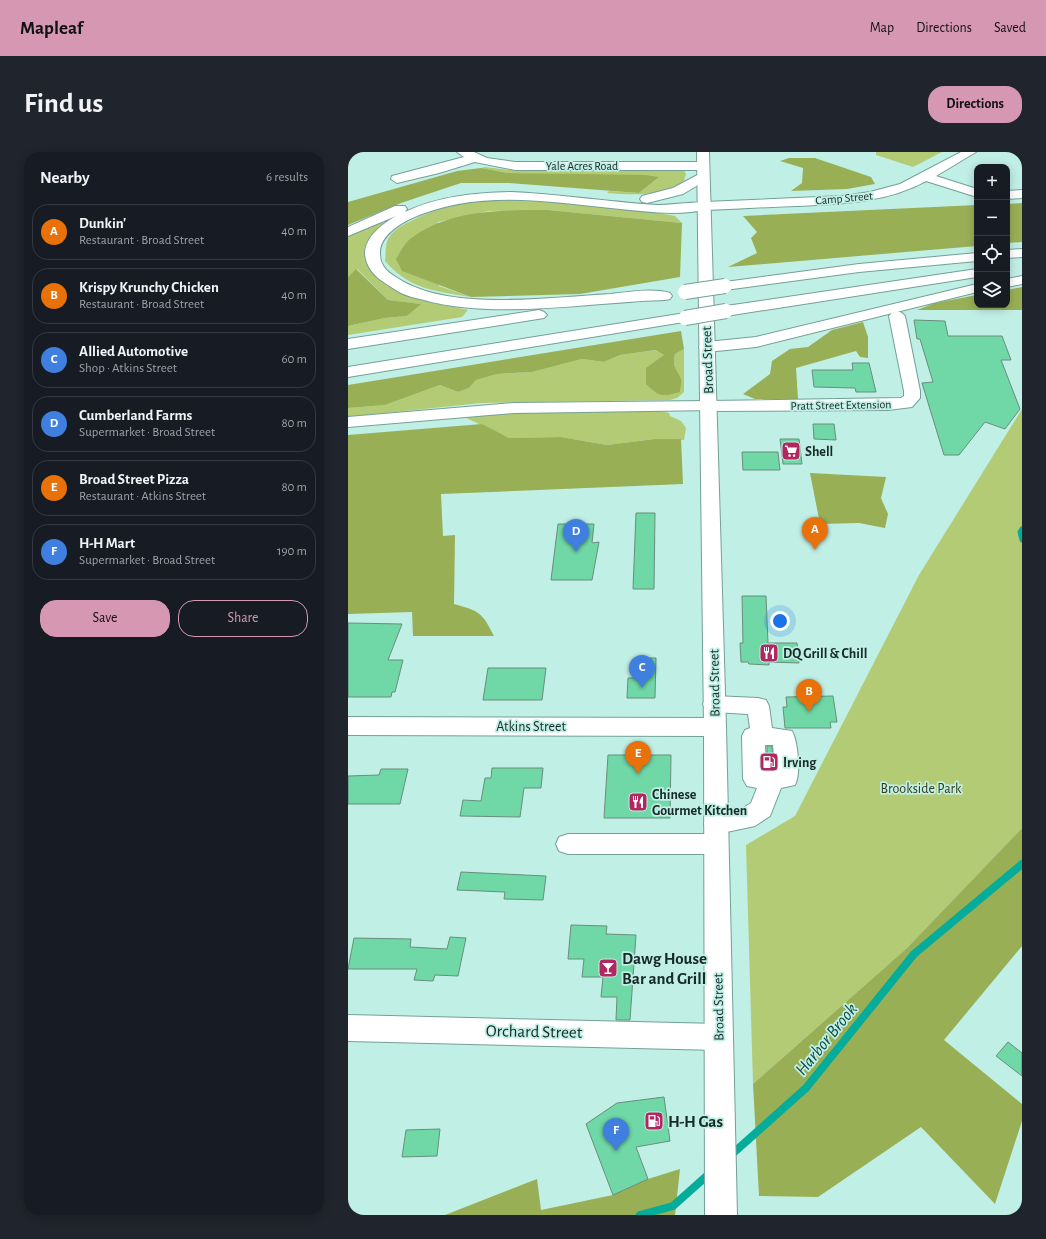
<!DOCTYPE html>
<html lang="en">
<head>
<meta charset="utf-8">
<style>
	body { margin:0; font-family:"Alegreya Sans",sans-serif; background:#20242c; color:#f1f3f6 }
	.controls { position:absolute; right:12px; top:12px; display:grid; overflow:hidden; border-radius:8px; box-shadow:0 2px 10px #0003 }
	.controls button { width:36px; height:36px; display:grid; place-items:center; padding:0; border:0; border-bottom:1px solid #363941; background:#171b24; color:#f1f3f6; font:20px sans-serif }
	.you { position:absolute; left:432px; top:469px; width:14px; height:14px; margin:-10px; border:3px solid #fff; border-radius:50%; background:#1a73e8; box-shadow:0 0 0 6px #1a73e833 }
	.badge { display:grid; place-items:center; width:26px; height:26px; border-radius:50%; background:#d597b2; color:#fff; font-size:13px; font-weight:700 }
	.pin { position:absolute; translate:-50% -33px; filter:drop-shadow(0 1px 2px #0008) }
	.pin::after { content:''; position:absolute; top:21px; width:14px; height:12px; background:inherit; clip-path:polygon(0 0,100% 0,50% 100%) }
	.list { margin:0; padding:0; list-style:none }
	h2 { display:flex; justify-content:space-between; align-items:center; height:52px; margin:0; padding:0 16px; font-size:17px }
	h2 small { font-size:13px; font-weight:400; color:#9ea1a6 }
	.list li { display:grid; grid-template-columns:26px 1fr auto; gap:12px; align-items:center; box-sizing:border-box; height:56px; margin:0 8px 8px; padding:0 8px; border:1px solid #363941; border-radius:16px }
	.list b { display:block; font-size:15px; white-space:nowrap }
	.list p { margin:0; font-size:13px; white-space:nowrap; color:#9ea1a6 }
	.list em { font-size:13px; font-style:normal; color:#9ea1a6 }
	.actions { display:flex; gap:8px; padding:12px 16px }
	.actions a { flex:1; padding:9px 0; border:1px solid #d597b2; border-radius:16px; text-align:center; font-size:14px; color:#d597b2 }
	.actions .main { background:#d597b2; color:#111 }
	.icon { flex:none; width:22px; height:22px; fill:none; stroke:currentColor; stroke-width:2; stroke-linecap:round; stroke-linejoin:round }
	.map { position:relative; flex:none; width:674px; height:1063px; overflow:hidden; border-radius:16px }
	header { display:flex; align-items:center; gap:24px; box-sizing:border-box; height:56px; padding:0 20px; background:#d597b2; color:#111 }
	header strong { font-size:19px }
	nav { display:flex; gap:22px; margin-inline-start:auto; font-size:14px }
	.intro { display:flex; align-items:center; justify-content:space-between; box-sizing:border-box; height:96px; padding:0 24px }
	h1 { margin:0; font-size:28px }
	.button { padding:10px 18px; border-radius:16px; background:#d597b2; color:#111; font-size:14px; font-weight:700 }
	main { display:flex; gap:24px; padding:0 24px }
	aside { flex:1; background:#171b24; border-radius:16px; box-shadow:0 2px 10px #0003 }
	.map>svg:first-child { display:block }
	.green { fill:#b3cb74 }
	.forest { fill:#98af56 }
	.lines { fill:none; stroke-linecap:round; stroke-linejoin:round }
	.stream-far1 { stroke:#06ac9a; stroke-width:5 }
	.stream { stroke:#06ac9a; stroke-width:8 }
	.building { fill:#70d7a7; stroke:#698e7b }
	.minor-casing { stroke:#73a097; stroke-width:2 }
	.major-casing { stroke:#73a097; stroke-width:2 }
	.highway-casing { stroke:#73a097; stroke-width:2 }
	.minor { fill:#fff; fill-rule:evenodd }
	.major { fill:#fff; fill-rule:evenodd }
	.highway { fill:#fff; fill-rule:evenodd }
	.highway-bridge-casing { stroke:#73a097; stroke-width:16; stroke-linecap:butt }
	.highway-bridge { stroke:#fff; stroke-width:14 }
	.labels { text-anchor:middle; stroke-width:3.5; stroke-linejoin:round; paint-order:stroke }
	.far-street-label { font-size:12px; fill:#172a26; stroke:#c0efe6 }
	.street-label { font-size:14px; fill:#172a26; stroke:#c0efe6 }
	.poi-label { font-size:14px; font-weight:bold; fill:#172a26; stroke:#c0efe6; text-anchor:start }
	.park-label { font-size:14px; fill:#333c17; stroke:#c0efe6 }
	.near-poi-label { font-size:17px; font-weight:bold; fill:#172a26; stroke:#c0efe6; text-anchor:start }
	.near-street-label { font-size:17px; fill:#172a26; stroke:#c0efe6 }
	.near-water-label { font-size:18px; font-style:italic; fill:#0e4941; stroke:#c0efe6 }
</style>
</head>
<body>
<header>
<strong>Mapleaf</strong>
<nav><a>Map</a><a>Directions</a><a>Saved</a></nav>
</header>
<div class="intro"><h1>Find us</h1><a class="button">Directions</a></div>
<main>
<aside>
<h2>Nearby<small>6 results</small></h2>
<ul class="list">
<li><span class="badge" style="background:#e8710a">A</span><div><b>Dunkin'</b><p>Restaurant · Broad Street</p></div><em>40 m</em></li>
<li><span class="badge" style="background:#e8710a">B</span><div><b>Krispy Krunchy Chicken</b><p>Restaurant · Broad Street</p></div><em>40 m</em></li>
<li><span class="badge" style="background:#3f7fe0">C</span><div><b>Allied Automotive</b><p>Shop · Atkins Street</p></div><em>60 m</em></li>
<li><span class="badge" style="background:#3f7fe0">D</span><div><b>Cumberland Farms</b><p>Supermarket · Broad Street</p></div><em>80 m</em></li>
<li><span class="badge" style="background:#e8710a">E</span><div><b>Broad Street Pizza</b><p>Restaurant · Atkins Street</p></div><em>80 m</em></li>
<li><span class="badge" style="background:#3f7fe0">F</span><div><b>H-H Mart</b><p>Supermarket · Broad Street</p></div><em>190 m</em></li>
</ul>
<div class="actions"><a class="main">Save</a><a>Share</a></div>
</aside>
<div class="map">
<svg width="674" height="1063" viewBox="0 0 674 1063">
	<rect width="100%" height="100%" fill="#c0efe6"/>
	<path class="green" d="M 528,0 L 594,0 L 565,15 L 528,3 Z
		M 137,15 L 161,18 L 336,18 L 338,22 L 336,29 C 312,45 287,43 259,41 L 261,39 L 291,41 L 311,25 L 160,21 L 133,16 Z
		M 154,48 L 191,49 L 306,60 L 327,64 L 334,71 L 200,58 L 141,59 L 90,70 L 91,134 L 123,145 C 88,139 62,138 37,109 C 38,103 37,93 40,87 C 43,80 54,73 61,70 C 90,54 121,49 154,48 Z
		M 31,70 L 40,72 C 27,81 18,90 21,107 C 29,145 89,151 120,158 L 114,165 L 0,183 L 0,174 L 37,166 L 59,164 L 72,152 L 40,148 L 9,117 L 0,125 L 0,84 Z
		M 336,197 L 336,240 L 329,246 L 322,248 L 133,251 L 0,265 L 0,256 L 37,253 L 92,233 L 110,240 L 121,236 L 128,228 L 149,222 L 184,220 L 234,207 L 256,210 L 272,203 L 309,198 L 316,203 L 332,224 C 326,216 325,212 327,202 Z
		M 674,257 L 674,676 L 559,796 L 405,932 L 398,693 L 447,664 L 571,423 Z
		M 207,259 L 312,259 L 321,261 L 322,264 L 333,269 L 338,276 L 336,288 L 307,287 L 259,293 L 213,285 L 161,286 L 114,264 Z"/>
	<path class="forest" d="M 441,6 L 467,6 L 523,25 L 527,32 L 499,37 L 443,39 L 454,31 L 455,16 L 432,9 Z
		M 133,16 L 160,21 L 297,23 L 311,25 L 291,41 L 161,31 L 113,31 L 53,51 L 0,73 L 0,50 L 109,19 Z
		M 674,51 L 674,90 L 659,91 L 659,52 Z
		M 629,53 L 629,94 L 380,115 L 409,101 L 403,86 L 409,80 L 395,64 Z
		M 200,58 L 334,71 L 332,125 L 232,142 L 123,145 L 54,119 L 48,107 C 52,101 56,92 62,87 C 101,57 153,58 200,58 Z
		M 8,117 L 40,148 L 73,152 L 59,164 L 37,166 L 0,174 L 0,125 Z
		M 674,135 L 674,158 L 569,158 L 587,151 L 629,143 L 629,153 L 659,153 L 659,138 Z
		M 515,170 L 520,185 L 520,206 L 512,205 L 508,199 L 448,216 L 450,247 L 407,247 L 395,242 L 422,222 L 424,209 L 442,197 L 460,195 L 484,178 Z
		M 333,179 L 336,197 L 327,202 C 324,217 329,216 333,227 C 334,231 332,236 332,240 C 314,245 311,245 298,232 L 298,216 L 316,203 L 308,198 L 272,203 L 256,210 L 234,207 L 184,220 L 149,222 L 128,228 L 121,236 L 110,240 L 92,233 L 37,253 L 0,256 L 0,233 Z
		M 134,272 L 161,286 L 213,285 L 259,293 L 307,287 L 333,287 L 335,332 L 93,342 L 95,384 L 107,383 L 106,452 C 131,459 134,460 146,484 L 65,484 L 64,460 L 0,462 L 0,283 Z
		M 462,321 L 538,325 L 533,346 L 540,362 L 537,376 L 511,371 L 472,372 Z
		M 674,676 L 674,794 L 596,888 L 674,952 L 674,969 L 647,1052 L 573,975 L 470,1045 L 411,1044 L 405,932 L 559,796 Z
		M 332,1017 L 327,1063 L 97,1063 L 189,1027 L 193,1058 L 265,1043 L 300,1027 Z"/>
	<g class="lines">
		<path class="stream-far1" d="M 674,377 L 672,380 L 674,388"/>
		<path class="stream" d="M 383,1003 L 458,936 L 566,802 L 674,712
			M 292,1063 L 325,1054 L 362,1021"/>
	</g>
	<path class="building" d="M 566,168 L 597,169 L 600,184 L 654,184 L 663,208 L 653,208 L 672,257 L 657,277 L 637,270 L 611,303 L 596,303 L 574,231 L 585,230 L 572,187 L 569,187 Z
		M 504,211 L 521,211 L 528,240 L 508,240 L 507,236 L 466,235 L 464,218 L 505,218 Z
		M 465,272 L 486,272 L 488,288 L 466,287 Z
		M 432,287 L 451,287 L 454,312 L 435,312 Z
		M 394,300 L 430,300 L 432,318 L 395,318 Z
		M 288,361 L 307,361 L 306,437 L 285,437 Z
		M 210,372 L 246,372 L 244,391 L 251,390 L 244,428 L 203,428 Z
		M 394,444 L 418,444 L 420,491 L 449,491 L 451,511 L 421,510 L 421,513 L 401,512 L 400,510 L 393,510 L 392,491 L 395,491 Z
		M 0,471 L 54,472 L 40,508 L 55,508 L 47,540 L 44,540 L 43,545 L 0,545 Z
		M 288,506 L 308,506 L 307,546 L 279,546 L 280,526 L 287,526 Z
		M 140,516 L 198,516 L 194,548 L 135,548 Z
		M 485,544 L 489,570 L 482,570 L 483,576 L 437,576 L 435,555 L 439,555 L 438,545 Z
		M 419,594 L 424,594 L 425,616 L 419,616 Z
		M 260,603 L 323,603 L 322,666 L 256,666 Z
		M 144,616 L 195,616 L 193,636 L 176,636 L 172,665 L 112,664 L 115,648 L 133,649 L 137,626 L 143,626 Z
		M 33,617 L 60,617 L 52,652 L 0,652 L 0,624 L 31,623 Z
		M 113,720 L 198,724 L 195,748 L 156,747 L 157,740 L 109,738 Z
		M 223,773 L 259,774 L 258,782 L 288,783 L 282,868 L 268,868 L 269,845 L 253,845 L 255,825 L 234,825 L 236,807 L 220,807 Z
		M 102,785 L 118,786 L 110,824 L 87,823 L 85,829 L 66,828 L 69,817 L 0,817 L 6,786 L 63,787 L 62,795 L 99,797 Z
		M 660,890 L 674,901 L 674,924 L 648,904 Z
		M 316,945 L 322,989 L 288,995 L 300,1027 L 265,1043 L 238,972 L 269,951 Z
		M 92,977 L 89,1004 L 54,1005 L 58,978 Z"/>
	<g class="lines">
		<defs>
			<path id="minor" d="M 109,0 L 126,0 L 139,6 L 167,10 L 355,10 L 361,14 L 355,18 L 167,18 L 127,10 L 91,21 L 49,31 L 43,27 L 44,24 L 116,5 Z
				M 613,0 L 628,0 L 588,24 L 629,37 L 629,45 L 578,29 C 538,51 492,52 448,54 C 417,55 387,57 356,58 L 351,57 L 349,54 L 351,51 L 356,50 L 494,44 L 522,40 L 552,32 Z
				M 674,38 L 674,46 L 659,47 L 659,39 Z
				M 549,159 L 554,161 L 557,164 L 572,239 L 572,246 L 564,255 L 540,258 L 360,259 L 354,258 L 352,254 L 354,250 L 360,249 L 553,246 L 556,244 L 556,239 L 541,164 L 544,161 Z
				M 366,544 L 410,546 L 418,548 L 421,554 L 424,576 L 444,579 C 450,590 453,622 447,633 L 433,636 L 422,664 L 407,674 L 369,682 L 377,685 L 380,692 L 377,699 L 368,702 L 220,702 L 211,699 L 208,692 L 211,685 L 220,682 L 367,682 L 359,679 L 356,672 L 359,665 L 392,658 L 403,651 L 409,636 L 399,634 L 395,627 L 394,584 L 397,578 L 402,576 L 400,562 L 366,560 L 358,558 L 355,552 L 358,546 ZM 417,593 L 425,593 L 427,617 L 418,617 Z
				M 0,565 L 367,566 L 375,569 L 378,575 L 375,581 L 367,584 L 0,583 Z
				M 0,863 L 371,872 L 381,876 L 385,885 L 381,894 L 371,898 L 0,889 Z"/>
			<path id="major" d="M 349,0 L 361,0 L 378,575 L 389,1063 L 357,1063 L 356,575 Z"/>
			<path id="highway" d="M 355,20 L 361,24 L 360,27 L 335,42 L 299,51 L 294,50 L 292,47 L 294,44 L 325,36 Z
				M 163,40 C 212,42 260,50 309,53 C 323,53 350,49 361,51 L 363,54 L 361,57 C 331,64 301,60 272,57 C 199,50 129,36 60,68 C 47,75 31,86 32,102 C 32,115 41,121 51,127 C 103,160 203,145 263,142 C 281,140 304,136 322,141 L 324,144 L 322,147 L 317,148 C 243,150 147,168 76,148 C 68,146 59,144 53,141 C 47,138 42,134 37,131 C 27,125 18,115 17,102 C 17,85 34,72 48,64 L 0,84 L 0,75 L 47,54 L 57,54 L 59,57 L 57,60 C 91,44 126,41 163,40 Z
				M 674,97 L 674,105 L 659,106 L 659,98 Z
				M 629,101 L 629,109 L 511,120 L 377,138 L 372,137 L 370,134 L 372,131 L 377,130 L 511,112 Z
				M 629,117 L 629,125 L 378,164 L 373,162 L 370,159 L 373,156 L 378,154 Z
				M 674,124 L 674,132 L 659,135 L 659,127 Z
				M 629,132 L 629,140 L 408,195 L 359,200 L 353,198 L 351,195 L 353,192 L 359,190 L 408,185 Z
				M 191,158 L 196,160 L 199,163 L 196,166 L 0,197 L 0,187 Z
				M 337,161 L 342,163 L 345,166 L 342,169 L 0,225 L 0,215 Z
				M 360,249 L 366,250 L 368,254 L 366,258 L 166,261 L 0,275 L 0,265 L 166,251 Z"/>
		</defs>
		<use href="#minor" class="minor-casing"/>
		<use href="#major" class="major-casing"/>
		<use href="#highway" class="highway-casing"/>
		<use href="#minor" class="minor"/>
		<use href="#major" class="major"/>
		<use href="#highway" class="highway"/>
		<defs>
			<path id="highway-bridge" d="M 337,140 L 377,134
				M 337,166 L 378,159"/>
		</defs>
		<use href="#highway-bridge" class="highway-bridge-casing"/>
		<use href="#highway-bridge" class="highway-bridge"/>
	</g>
	<defs>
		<symbol id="supermarket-square" viewBox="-11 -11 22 22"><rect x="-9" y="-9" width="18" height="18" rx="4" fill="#b32760" stroke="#c0efe6"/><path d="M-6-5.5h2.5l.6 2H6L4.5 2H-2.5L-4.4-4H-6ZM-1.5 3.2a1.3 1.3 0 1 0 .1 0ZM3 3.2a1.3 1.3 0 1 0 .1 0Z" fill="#fff"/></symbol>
		<symbol id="restaurant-square" viewBox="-11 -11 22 22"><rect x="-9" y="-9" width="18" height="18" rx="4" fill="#b32760" stroke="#c0efe6"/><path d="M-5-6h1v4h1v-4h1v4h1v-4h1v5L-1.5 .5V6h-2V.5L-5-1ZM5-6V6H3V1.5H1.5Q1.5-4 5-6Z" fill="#fff"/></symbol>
		<symbol id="fuel-square" viewBox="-11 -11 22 22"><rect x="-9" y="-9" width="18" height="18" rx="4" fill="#b32760" stroke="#c0efe6"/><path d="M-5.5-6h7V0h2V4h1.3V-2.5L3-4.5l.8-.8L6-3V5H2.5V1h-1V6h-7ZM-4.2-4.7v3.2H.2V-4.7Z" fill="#fff"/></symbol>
		<symbol id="bar-square" viewBox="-11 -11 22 22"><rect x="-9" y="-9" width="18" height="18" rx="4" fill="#b32760" stroke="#c0efe6"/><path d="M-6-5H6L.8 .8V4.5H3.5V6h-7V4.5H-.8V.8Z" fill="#fff"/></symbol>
	</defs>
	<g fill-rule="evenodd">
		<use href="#supermarket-square" x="432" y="288" width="22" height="22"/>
		<use href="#restaurant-square" x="410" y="490" width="22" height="22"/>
		<use href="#fuel-square" x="410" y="599" width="22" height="22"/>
		<use href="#restaurant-square" x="279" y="639" width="22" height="22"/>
		<use href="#bar-square" x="249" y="805" width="22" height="22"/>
		<use href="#fuel-square" x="295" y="958" width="22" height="22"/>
	</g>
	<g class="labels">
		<g class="far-street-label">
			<text x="234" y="18">Yale Acres Road</text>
			<text transform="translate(496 46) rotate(-5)" y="4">Camp Street</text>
			<text transform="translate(493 253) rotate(-1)" y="4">Pratt Street Extension</text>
		</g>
		<g class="street-label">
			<text transform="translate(359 208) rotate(-92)" y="5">Broad Street</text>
			<text transform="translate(366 531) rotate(-91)" y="5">Broad Street</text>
			<text x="183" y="579">Atkins Street</text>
			<text transform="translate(370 855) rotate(-91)" y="5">Broad Street</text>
		</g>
		<g class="poi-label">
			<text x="457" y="304">Shell</text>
			<text x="435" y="506">DQ Grill &amp; Chill</text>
			<text x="435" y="615">Irving</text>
			<text x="304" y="647">Chinese<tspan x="304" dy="16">Gourmet Kitchen</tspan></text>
		</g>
		<g class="park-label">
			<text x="573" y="641">Brookside Park</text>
		</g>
		<g class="near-poi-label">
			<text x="274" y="812">Dawg House<tspan x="274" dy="20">Bar and Grill</tspan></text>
			<text x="320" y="975">H-H Gas</text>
		</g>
		<g class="near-street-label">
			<text transform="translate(186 879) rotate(1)" y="6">Orchard Street</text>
		</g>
		<g class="near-water-label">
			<text transform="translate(478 887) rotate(-51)" y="6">Harbor Brook</text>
		</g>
	</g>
</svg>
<div class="controls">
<button>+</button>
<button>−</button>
<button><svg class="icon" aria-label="locate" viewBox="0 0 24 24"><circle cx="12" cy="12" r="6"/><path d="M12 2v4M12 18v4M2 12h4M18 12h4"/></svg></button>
<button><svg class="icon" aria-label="layers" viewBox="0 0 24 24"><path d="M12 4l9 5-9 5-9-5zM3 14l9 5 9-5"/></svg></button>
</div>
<div class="you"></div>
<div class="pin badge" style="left:467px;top:398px;background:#e8710a">A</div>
<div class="pin badge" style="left:461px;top:560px;background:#e8710a">B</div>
<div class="pin badge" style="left:294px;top:536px;background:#3f7fe0">C</div>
<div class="pin badge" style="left:228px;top:400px;background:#3f7fe0">D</div>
<div class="pin badge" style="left:290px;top:622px;background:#e8710a">E</div>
<div class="pin badge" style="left:268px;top:999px;background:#3f7fe0">F</div>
</div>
</main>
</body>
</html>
